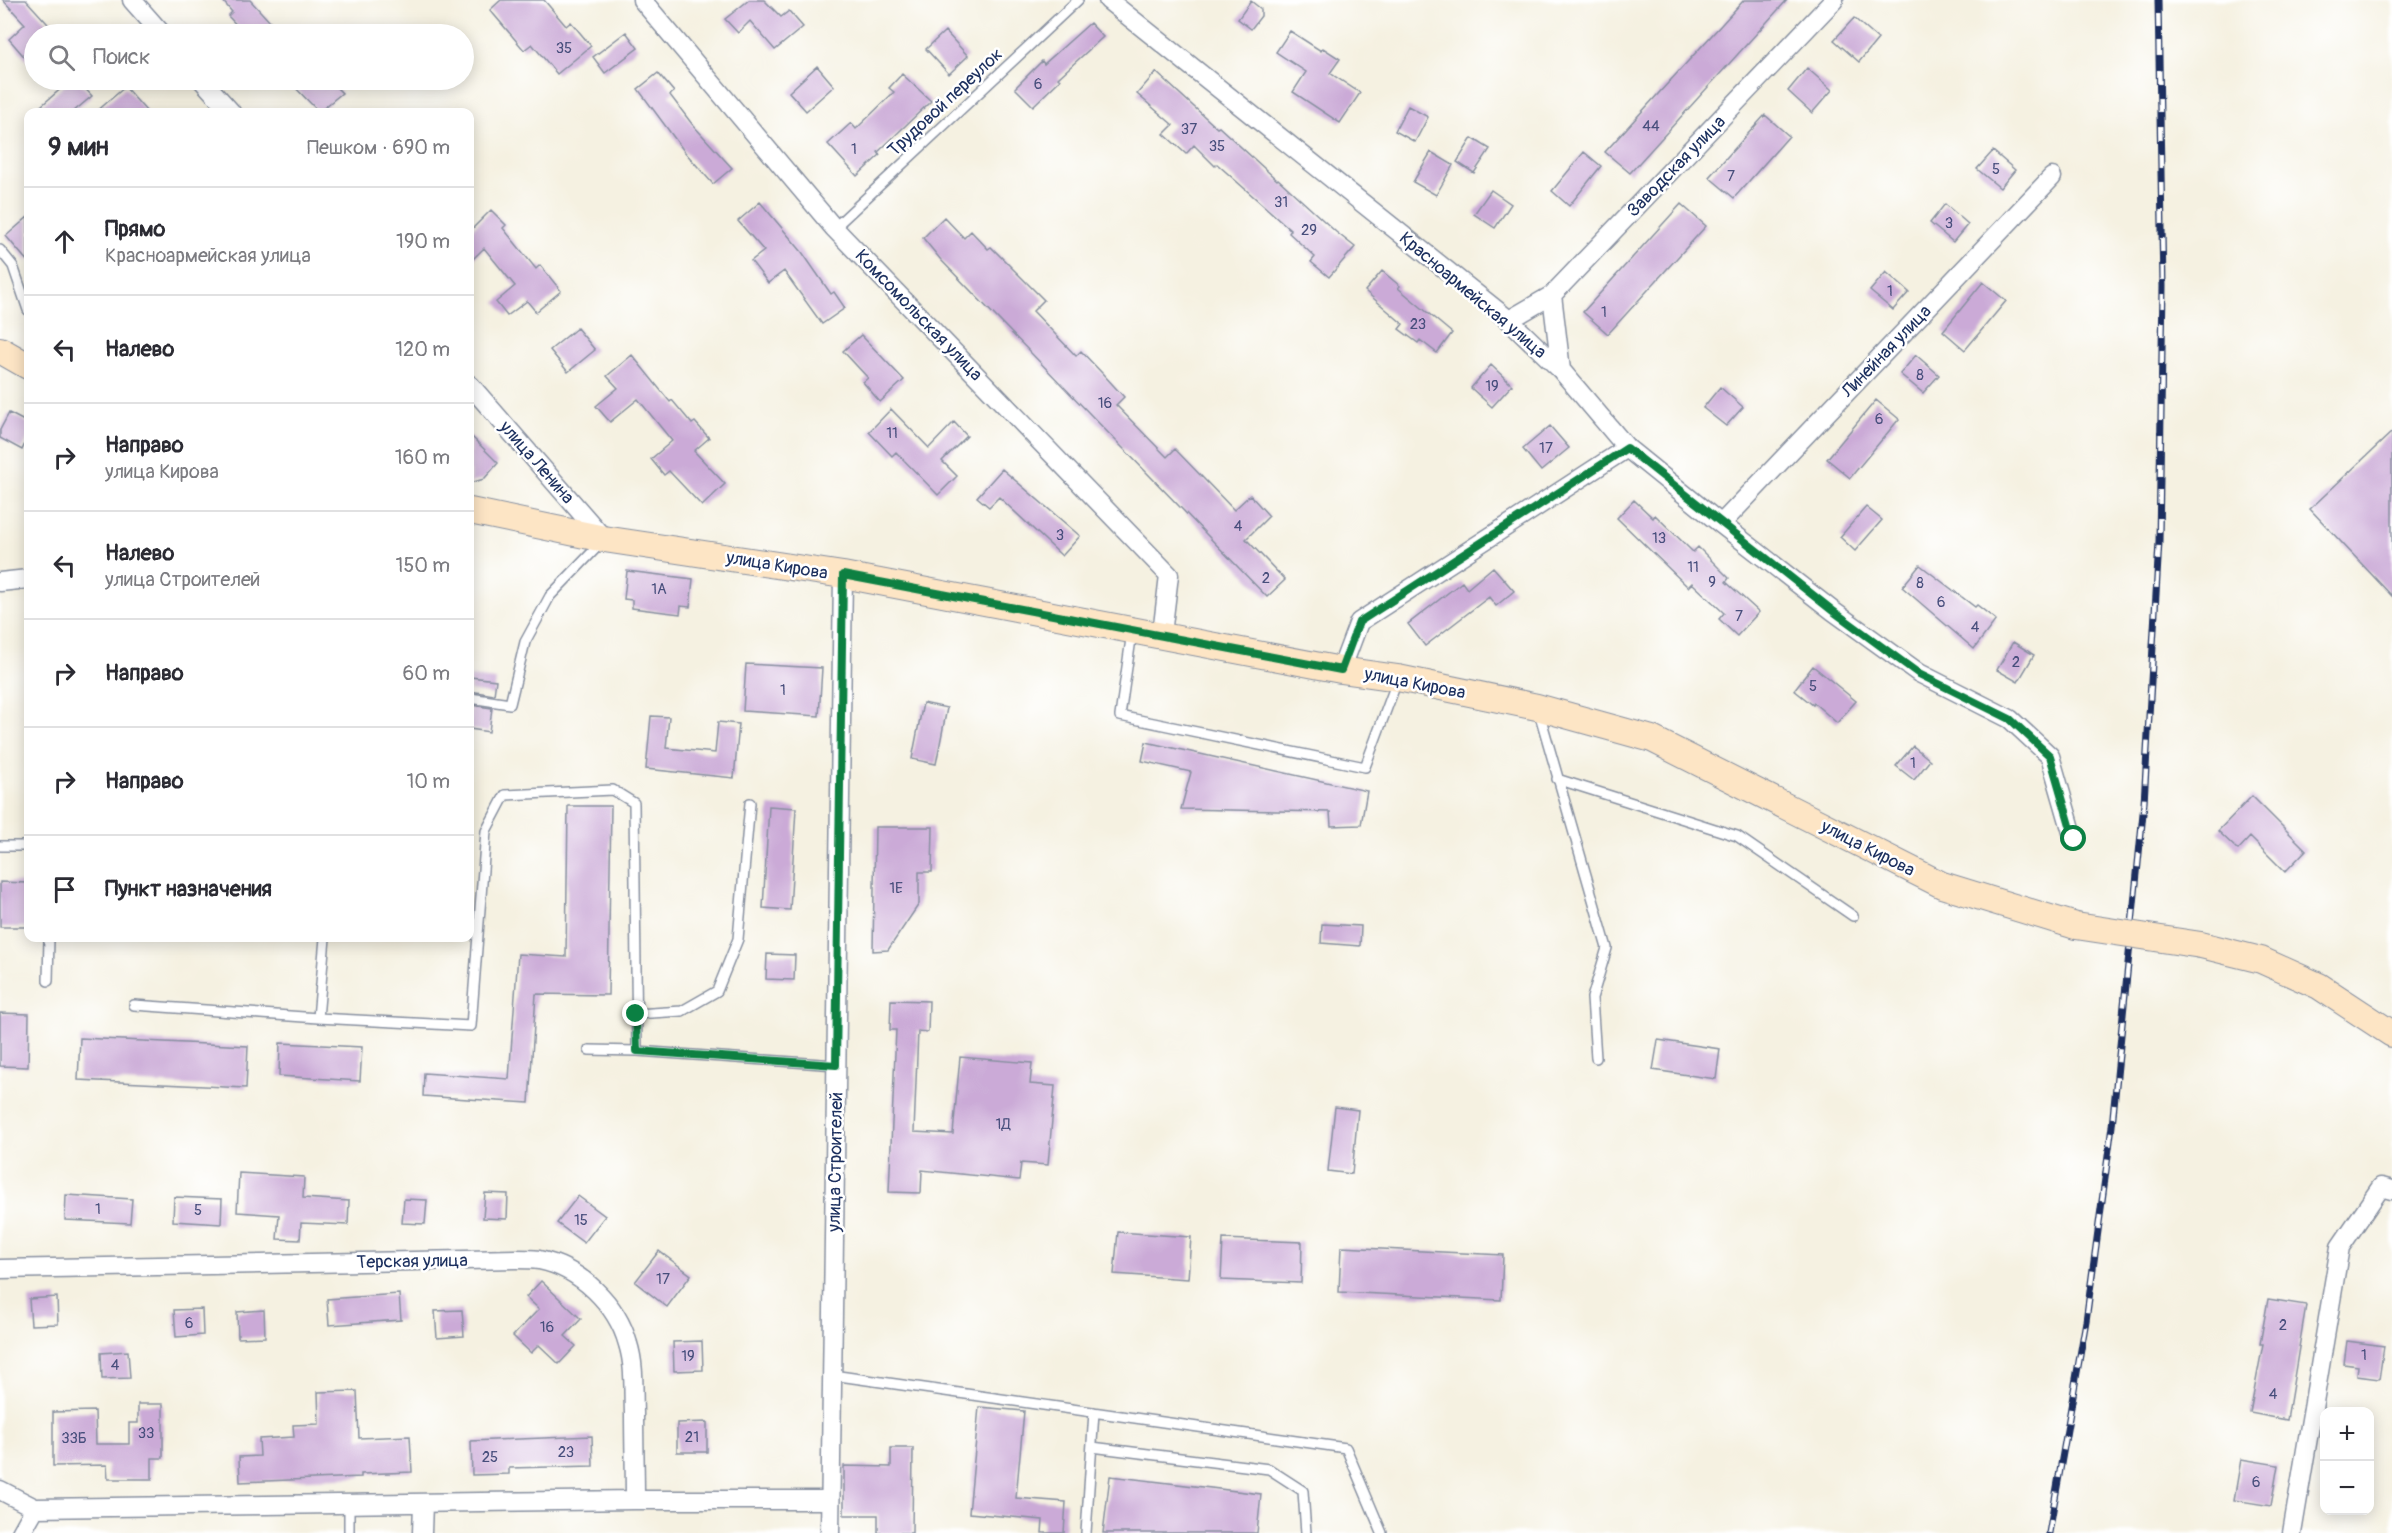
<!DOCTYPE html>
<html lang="ru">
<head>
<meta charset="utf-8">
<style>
	body { margin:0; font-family:Pangolin,sans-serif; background:#f2f2f3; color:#2b2b33 }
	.controls { position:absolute; right:18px; bottom:18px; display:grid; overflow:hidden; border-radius:12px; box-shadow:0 3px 15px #0003 }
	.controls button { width:54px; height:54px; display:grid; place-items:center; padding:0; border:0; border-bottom:2px solid #e1e1e2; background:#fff; color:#2b2b33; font:30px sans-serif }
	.stop { position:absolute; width:18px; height:18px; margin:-14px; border:4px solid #0b8043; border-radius:50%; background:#fff }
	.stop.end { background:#0b8043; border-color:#fff; box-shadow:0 2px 6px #0008 }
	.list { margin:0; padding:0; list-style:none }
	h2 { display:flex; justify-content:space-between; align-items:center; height:78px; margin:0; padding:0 24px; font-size:26px }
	h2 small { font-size:20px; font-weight:400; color:#7c7c81 }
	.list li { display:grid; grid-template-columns:39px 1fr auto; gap:18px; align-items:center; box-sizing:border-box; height:108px; padding:0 24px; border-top:2px solid #e1e1e2 }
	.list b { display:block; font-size:22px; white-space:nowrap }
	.list p { margin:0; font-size:20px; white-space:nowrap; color:#7c7c81 }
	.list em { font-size:20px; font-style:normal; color:#7c7c81 }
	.icon { flex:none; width:33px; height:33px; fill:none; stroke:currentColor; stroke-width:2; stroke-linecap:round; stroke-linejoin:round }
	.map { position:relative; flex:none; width:2392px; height:1533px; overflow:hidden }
	.search { position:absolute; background:#fff; box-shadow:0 3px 15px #0003; left:24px; top:24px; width:450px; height:66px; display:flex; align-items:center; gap:15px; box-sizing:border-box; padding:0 21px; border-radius:33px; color:#7c7c81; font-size:22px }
	.panel { position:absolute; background:#fff; box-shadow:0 3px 15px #0003; left:24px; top:108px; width:450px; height:834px; border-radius:12px }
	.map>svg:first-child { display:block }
	.building { fill:#cbaad7 }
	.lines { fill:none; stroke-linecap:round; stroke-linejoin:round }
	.service-casing { stroke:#8890a0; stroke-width:12 }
	.minor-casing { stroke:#8890a0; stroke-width:21 }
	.secondary-casing { stroke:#8890a0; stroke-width:28 }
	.service { stroke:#fff; stroke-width:9 }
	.minor { stroke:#fff; stroke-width:18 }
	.secondary { stroke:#fde5c5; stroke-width:26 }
	.rail-casing { stroke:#1b2f5e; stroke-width:7 }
	.rail { stroke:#fff; stroke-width:4.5; stroke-dasharray:14; stroke-linecap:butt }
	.secondary-bridge-casing { stroke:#8890a0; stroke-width:28; stroke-linecap:butt }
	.secondary-bridge { stroke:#fde5c5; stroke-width:26 }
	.route { stroke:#0b8043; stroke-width:8 }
	.labels { text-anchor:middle; stroke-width:5; stroke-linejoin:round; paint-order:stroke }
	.number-label { font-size:15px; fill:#474e7c }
	.street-label { font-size:18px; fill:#1b2f5e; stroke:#fff }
</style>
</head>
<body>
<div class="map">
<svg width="2392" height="1533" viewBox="0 0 2392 1533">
	<rect width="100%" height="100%" fill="#fff"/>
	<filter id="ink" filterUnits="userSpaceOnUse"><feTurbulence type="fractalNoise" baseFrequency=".0167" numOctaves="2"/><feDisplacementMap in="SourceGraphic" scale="12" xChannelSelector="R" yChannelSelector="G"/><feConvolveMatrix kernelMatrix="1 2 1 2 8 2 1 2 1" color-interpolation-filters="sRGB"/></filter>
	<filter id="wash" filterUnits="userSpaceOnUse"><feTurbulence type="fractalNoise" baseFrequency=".008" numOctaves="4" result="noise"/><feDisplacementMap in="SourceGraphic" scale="24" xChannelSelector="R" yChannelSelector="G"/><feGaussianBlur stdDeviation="1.35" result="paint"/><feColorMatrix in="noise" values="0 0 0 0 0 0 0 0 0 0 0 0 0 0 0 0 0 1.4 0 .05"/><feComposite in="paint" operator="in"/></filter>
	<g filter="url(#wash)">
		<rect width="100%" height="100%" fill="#f5f1e1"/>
		<g id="blocks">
			<path class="building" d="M 3,0 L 26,0 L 57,34 L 34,34 L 34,68 L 9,39 L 25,24 Z
				M 222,0 L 250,0 L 281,34 L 245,34 L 228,16 L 232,12 Z
				M 501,0 L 544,0 L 566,26 L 571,22 L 591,46 L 557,74 L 532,44 L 524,50 L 490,10 Z
				M 749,0 L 764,0 L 781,17 L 789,11 L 803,27 L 775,50 L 750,21 L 738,33 L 725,19 Z
				M 1744,0 L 1787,0 L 1630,173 L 1605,152 Z
				M 1251,1 L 1261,9 L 1261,16 L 1251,29 L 1238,19 Z
				M 1854,18 L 1878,39 L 1859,62 L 1834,40 Z
				M 1090,23 L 1103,37 L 1058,78 L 1060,80 L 1033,106 L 1015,88 L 1042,61 L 1044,64 Z
				M 945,31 L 968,56 L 949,74 L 926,49 Z
				M 1290,31 L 1321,51 L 1323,48 L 1340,59 L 1330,73 L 1360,93 L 1340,123 L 1293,92 L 1306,72 L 1276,52 Z
				M 626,32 L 638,48 L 605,73 L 593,57 Z
				M 817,66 L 834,86 L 806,111 L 789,92 Z
				M 1807,68 L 1832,90 L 1812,113 L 1788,91 Z
				M 1156,72 L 1217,128 L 1219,127 L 1277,180 L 1278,179 L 1336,232 L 1355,247 L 1329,277 L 1311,262 L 1315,257 L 1289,233 L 1291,230 L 1217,164 L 1215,166 L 1194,145 L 1186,154 L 1164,134 L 1173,125 L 1137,94 Z
				M 658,73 L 674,92 L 670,95 L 692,124 L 732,168 L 713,184 L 684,151 L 638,89 Z
				M 902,74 L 931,101 L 878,152 L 880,155 L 857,176 L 828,144 L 851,123 L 856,129 L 894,92 L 889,88 Z
				M 71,80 L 77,80 L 92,96 L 73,112 L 34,112 Z
				M 288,80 L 329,80 L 342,93 L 319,112 Z
				M 125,87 L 147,112 L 96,112 Z
				M 1408,106 L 1428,117 L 1415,142 L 1395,131 Z
				M 1765,115 L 1789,136 L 1734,198 L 1709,177 Z
				M 1472,138 L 1490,149 L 1474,173 L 1457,162 Z
				M 1993,151 L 2015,170 L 2000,188 L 1977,169 Z
				M 1431,152 L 1453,165 L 1436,195 L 1413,182 Z
				M 1584,152 L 1601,166 L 1569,206 L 1552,191 Z
				M 1491,190 L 1511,204 L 1495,228 L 1474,214 Z
				M 760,202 L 802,252 L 831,294 L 834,292 L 845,308 L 822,324 L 784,271 L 768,283 L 751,261 L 764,251 L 738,221 Z
				M 1681,204 L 1706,226 L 1608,334 L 1583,312 Z
				M 1945,204 L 1968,224 L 1953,242 L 1930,223 Z
				M 491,210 L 506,225 L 503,228 L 536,269 L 540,265 L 561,291 L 536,312 L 527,301 L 507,316 L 496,302 L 515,286 L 484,248 L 470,262 L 470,231 Z
				M 28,217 L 28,262 L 6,236 Z
				M 944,217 L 964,238 L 971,231 L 988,249 L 991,247 L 1044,300 L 1033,311 L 1076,356 L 1081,351 L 1102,373 L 1124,397 L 1116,405 L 1167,457 L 1175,449 L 1234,510 L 1250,495 L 1269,516 L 1246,539 L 1285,580 L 1267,597 L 941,260 L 923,238 Z
				M 1382,271 L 1400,286 L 1398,288 L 1452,333 L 1437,353 L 1420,340 L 1418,343 L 1399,329 L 1403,324 L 1365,291 Z
				M 1886,272 L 1909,292 L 1893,310 L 1870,291 Z
				M 1983,282 L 2006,301 L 1965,350 L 1943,331 Z
				M 577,328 L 595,350 L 568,372 L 550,350 Z
				M 861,335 L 904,380 L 880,402 L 863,382 L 868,378 L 843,351 Z
				M 632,355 L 670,402 L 672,400 L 692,424 L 695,422 L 709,438 L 694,451 L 725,484 L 702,506 L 669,471 L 664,475 L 651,459 L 672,441 L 638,399 L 610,422 L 596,406 L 618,388 L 607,376 Z
				M 1916,355 L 1939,375 L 1923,393 L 1900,374 Z
				M 1491,365 L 1512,385 L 1492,407 L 1471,388 Z
				M 1720,387 L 1743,407 L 1726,426 L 1703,408 Z
				M 1876,400 L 1899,419 L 1850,478 L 1827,459 Z
				M 891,409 L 929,448 L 954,422 L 967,436 L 942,461 L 957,476 L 938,495 L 896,452 L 892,456 L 869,432 Z
				M 9,413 L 28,423 L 28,437 L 22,450 L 0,438 L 0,430 Z
				M 1550,426 L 1569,448 L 1541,471 L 1523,449 Z
				M 2392,432 L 2392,596 L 2310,509 Z
				M 470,435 L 498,463 L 484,479 L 470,483 Z
				M 1002,469 L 1080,536 L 1062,556 L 999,497 L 989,507 L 977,497 Z
				M 1634,500 L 1653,518 L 1655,515 L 1693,552 L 1698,547 L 1729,578 L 1726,582 L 1759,612 L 1737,636 L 1719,619 L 1724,613 L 1692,583 L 1688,587 L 1617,518 Z
				M 1866,507 L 1882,520 L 1855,551 L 1840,537 Z
				M 1920,565 L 1975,607 L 1977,605 L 1996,620 L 1974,649 L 1902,587 Z
				M 1493,567 L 1514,591 L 1496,606 L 1489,597 L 1425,646 L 1408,624 L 1462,582 L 1467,589 Z
				M 627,571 L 693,579 L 690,607 L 681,606 L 680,614 L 632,608 L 632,600 L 624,599 Z
				M 2013,642 L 2034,655 L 2018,682 L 1997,670 Z
				M 746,664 L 822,668 L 819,716 L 743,711 Z
				M 1813,666 L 1856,701 L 1837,723 L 1814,703 L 1813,705 L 1794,690 Z
				M 470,677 L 496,680 L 494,695 L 470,691 Z
				M 923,703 L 947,708 L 936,764 L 912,759 Z
				M 470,705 L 492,708 L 489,732 L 470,729 Z
				M 651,716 L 669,717 L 666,748 L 715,753 L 718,722 L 739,724 L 734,778 L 646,769 Z
				M 1146,742 L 1367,791 L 1361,825 L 1331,826 L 1330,812 L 1181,809 L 1191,772 L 1142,761 Z
				M 1913,746 L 1930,760 L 1914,780 L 1896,766 Z
				M 2252,796 L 2306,850 L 2285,872 L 2250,837 L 2238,850 L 2218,831 Z
				M 568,806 L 611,806 L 608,995 L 536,994 L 529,1103 L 423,1096 L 424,1073 L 509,1079 L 518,954 L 566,957 Z
				M 769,806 L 796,808 L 790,910 L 763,908 Z
				M 875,827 L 933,827 L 932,872 L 919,872 L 919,904 L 888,950 L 873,951 Z
				M 0,882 L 28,883 L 28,927 L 0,927 Z
				M 1322,924 L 1361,926 L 1360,946 L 1321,943 Z
				M 767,954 L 795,955 L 794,980 L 766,979 Z
				M 891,1000 L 929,1001 L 928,1032 L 918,1031 L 914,1132 L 953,1134 L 960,1057 L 1032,1063 L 1030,1084 L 1055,1086 L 1048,1165 L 1021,1163 L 1019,1180 L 922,1170 L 921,1193 L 889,1192 L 896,1030 L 890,1030 Z
				M 0,1013 L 29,1014 L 28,1067 L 0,1066 Z
				M 80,1038 L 248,1046 L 246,1088 L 78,1080 Z
				M 1658,1040 L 1720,1049 L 1716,1079 L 1653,1070 Z
				M 280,1043 L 362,1047 L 360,1081 L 279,1076 Z
				M 1335,1107 L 1358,1110 L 1352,1174 L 1328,1171 Z
				M 239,1173 L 304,1177 L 303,1198 L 349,1201 L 348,1225 L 301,1223 L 300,1240 L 277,1239 L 279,1215 L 237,1212 Z
				M 485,1193 L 508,1194 L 507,1219 L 483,1218 Z
				M 66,1195 L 132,1199 L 130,1223 L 65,1220 Z
				M 578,1196 L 605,1216 L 584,1243 L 557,1223 Z
				M 174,1197 L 222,1199 L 221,1224 L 173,1221 Z
				M 404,1199 L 427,1200 L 425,1224 L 402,1223 Z
				M 1118,1232 L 1191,1237 L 1188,1279 L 1114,1274 Z
				M 1223,1239 L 1302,1242 L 1301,1283 L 1221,1280 Z
				M 1341,1247 L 1503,1255 L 1501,1300 L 1339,1292 Z
				M 659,1251 L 691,1275 L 667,1307 L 635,1282 Z
				M 541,1281 L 581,1319 L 565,1336 L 576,1346 L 559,1364 L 539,1345 L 531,1353 L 513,1336 L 539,1309 L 526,1297 Z
				M 399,1294 L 401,1320 L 329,1325 L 327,1299 Z
				M 57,1297 L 58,1324 L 31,1325 L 29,1299 Z
				M 2268,1299 L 2306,1305 L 2287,1420 L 2250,1413 L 2263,1344 L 2260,1344 Z
				M 202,1309 L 203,1335 L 176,1337 L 174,1310 Z
				M 264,1310 L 265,1337 L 238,1338 L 237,1312 Z
				M 462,1310 L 464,1336 L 437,1338 L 435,1311 Z
				M 702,1341 L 703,1370 L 674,1371 L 673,1342 Z
				M 2347,1341 L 2384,1346 L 2379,1379 L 2357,1376 L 2358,1366 L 2344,1364 Z
				M 128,1351 L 130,1378 L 102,1379 L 101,1353 Z
				M 357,1391 L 359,1438 L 410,1436 L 412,1472 L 361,1474 L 361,1477 L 240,1482 L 239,1457 L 260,1456 L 259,1439 L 294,1437 L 293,1425 L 319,1424 L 318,1392 Z
				M 138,1404 L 163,1404 L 163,1458 L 152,1458 L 152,1479 L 108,1479 L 107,1465 L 53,1466 L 53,1412 L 95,1411 L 96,1444 L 129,1444 L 129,1423 L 138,1423 Z
				M 979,1407 L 1024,1411 L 1016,1498 L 1066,1502 L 1064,1533 L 1042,1533 L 1043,1520 L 969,1513 Z
				M 707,1422 L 707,1452 L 677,1452 L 677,1423 Z
				M 592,1436 L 593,1466 L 509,1468 L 509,1474 L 472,1475 L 471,1441 Z
				M 891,1448 L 913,1448 L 912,1533 L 878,1533 L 878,1515 L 844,1515 L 844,1466 L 891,1467 Z
				M 2241,1459 L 2278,1465 L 2271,1506 L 2234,1500 Z
				M 1110,1476 L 1261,1494 L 1257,1533 L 1103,1533 Z"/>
		</g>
	</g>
	<g filter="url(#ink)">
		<use href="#blocks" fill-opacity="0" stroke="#8890a0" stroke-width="1.5"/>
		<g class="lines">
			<defs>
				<path id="service" d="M 834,228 L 1078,0
					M 0,250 L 13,266 L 28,310
					M 1132,632 L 1120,716 L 1365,767 L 1397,681
					M 470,698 L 510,704 L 525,642 L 550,596 L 602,542
					M 1539,712 L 1607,948 L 1592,998 L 1596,1058
					M 1557,779 L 1737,836 L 1853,916
					M 0,846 L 28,846
					M 48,981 L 49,938
					M 134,1005 L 318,1018 L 325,938
					M 636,1014 L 682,1011 L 717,991 L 738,939 L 750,803
					M 318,1018 L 471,1026 L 486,831 L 505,795 L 613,790 L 634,803 L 637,1051 L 589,1050
					M 637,1051 L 836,1065
					M 832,1375 L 1346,1448 L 1382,1533
					M 1092,1447 L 1269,1469 L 1303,1491 L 1306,1533
					M 349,1533 L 349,1504
					M 1086,1533 L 1094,1412"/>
				<path id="minor" d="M 132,0 L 162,34
					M 642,0 L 834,228 L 1169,575 L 1162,634
					M 1108,0 L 1509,320 L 1561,370 L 1627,448 L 1721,524 L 1833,611 L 1919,673 L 2010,719 L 2050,756 L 2074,839
					M 202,80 L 231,112
					M 1552,295 L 1561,370
					M 1509,320 L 1552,295 L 1834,0
					M 470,385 L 604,539
					M 1721,524 L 2052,177
					M 0,582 L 28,579
					M 1341,670 L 1359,622 L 1627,448
					M 0,1269 L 516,1259 C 523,1259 531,1259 539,1260 C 580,1268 617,1304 628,1344 C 635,1366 633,1390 634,1413 C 634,1442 635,1471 635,1500
					M 0,1490 L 35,1508 L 21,1533
					M 35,1508 L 635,1500 L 830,1500
					M 422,1533 L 423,1503
					M 830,1533 L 843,575
					M 2292,1533 L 2340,1247 L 2381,1187 L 2392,1190"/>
				<path id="secondary" d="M 0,350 L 28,366
					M 470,511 L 604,539 L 843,575 L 1341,670 L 1398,678 L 1537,707 L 1652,739 L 1942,885 L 2076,926
					M 2201,945 L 2261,960 L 2319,986 L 2392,1034"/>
			</defs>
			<use href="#service" class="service-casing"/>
			<use href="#minor" class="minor-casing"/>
			<use href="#secondary" class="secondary-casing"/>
			<use href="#service" class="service"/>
			<use href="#minor" class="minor"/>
			<use href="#secondary" class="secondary"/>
			<defs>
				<path id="rail" d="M 2049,1533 L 2086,1321 L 2112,1126 L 2144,803 L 2159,542 L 2163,286 L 2158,0"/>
			</defs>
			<use href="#rail" class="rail-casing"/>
			<use href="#rail" class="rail"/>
			<defs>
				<path id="secondary-bridge" d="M 2076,926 L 2201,945"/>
			</defs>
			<use href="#secondary-bridge" class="secondary-bridge-casing"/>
			<use href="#secondary-bridge" class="secondary-bridge"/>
		</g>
	</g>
	<g class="lines" filter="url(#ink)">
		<path class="route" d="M 636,1014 L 637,1051 L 836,1065 L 843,575 L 1341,670 L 1359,622 L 1627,448 L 1833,611 L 1919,674 L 2010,719 L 2050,756 L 2074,839"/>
	</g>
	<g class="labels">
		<g class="number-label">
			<text x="564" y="53">35</text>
			<text x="1038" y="89">6</text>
			<text x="1651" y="131">44</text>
			<text x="1189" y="134">37</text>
			<text x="1217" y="151">35</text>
			<text x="854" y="154">1</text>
			<text x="1996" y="174">5</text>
			<text x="1731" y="181">7</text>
			<text x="1281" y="207">31</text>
			<text x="1949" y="228">3</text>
			<text x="1309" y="235">29</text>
			<text x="1890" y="296">1</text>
			<text x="1604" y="317">1</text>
			<text x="1418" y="329">23</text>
			<text x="1920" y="380">8</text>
			<text x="1492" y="391">19</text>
			<text x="1105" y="408">16</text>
			<text x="1879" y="424">6</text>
			<text x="892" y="438">11</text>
			<text x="1546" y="453">17</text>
			<text x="1238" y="531">4</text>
			<text x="1060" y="540">3</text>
			<text x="1659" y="543">13</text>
			<text x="1693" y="572">11</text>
			<text x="1266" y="583">2</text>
			<text x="1712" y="587">9</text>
			<text x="1920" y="588">8</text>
			<text x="659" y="594">1A</text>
			<text x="1941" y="607">6</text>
			<text x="1739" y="621">7</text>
			<text x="1975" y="632">4</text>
			<text x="2016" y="667">2</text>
			<text x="1813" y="691">5</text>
			<text x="783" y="695">1</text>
			<text x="1913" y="768">1</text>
			<text x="896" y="893">1Е</text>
			<text x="1003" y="1129">1Д</text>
			<text x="98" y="1214">1</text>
			<text x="198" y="1215">5</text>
			<text x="581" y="1225">15</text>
			<text x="663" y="1284">17</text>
			<text x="189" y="1328">6</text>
			<text x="2283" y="1330">2</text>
			<text x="547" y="1332">16</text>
			<text x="2364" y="1360">1</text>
			<text x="688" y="1361">19</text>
			<text x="115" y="1370">4</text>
			<text x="2273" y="1399">4</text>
			<text x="146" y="1438">33</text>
			<text x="692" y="1442">21</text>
			<text x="74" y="1443">33Б</text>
			<text x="566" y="1457">23</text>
			<text x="490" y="1462">25</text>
			<text x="2256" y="1487">6</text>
		</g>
		<g class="street-label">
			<text transform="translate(945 102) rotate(-43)" y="6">Трудовой переулок</text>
			<text transform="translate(1676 166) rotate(-46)" y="6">Заводская улица</text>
			<text transform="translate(1473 295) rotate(40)" y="6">Красноармейская улица</text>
			<text transform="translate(919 315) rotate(46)" y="6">Комсомольская улица</text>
			<text transform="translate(1886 351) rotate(-46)" y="6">Линейная улица</text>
			<text transform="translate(537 462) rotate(49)" y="6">улица Ленина</text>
			<text transform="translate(777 565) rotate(9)" y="6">улица Кирова</text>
			<text transform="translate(1415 683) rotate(11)" y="6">улица Кирова</text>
			<text transform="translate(1868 848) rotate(27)" y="6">улица Кирова</text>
			<text transform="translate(835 1162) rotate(-89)" y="6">улица Строителей</text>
			<text transform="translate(412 1261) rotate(-1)" y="6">Терская улица</text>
		</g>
	</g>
</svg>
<div class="controls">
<button>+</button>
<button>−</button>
</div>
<div class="stop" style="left:2074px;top:839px"></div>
<div class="stop end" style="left:636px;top:1014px"></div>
<div class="search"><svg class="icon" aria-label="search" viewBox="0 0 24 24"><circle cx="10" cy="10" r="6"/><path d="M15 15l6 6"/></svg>Поиск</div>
<section class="panel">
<h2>9 мин<small>Пешком · 690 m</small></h2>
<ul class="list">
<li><svg class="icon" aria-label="ahead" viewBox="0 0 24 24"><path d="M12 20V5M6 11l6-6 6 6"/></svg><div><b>Прямо</b><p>Красноармейская улица</p></div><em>190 m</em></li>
<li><svg class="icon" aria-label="left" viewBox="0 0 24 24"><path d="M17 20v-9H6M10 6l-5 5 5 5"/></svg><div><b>Налево</b></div><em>120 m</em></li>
<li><svg class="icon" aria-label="right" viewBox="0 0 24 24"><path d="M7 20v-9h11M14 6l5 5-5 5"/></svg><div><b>Направо</b><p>улица Кирова</p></div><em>160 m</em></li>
<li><svg class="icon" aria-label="left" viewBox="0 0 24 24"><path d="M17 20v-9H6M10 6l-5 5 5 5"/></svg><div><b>Налево</b><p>улица Строителей</p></div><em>150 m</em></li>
<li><svg class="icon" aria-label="right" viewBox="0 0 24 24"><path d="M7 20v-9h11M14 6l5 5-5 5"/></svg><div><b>Направо</b></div><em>60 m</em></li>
<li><svg class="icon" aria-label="right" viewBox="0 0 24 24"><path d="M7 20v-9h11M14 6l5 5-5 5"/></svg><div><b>Направо</b></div><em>10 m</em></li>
<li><svg class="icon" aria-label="arrive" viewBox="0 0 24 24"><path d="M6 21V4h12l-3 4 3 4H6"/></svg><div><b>Пункт назначения</b></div></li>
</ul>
</section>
</div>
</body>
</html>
